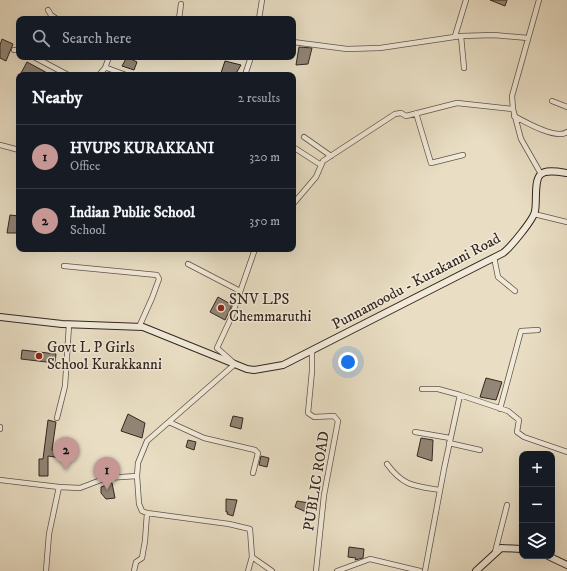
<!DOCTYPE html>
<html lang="en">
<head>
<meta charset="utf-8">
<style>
	body { margin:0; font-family:"IM FELL DW Pica",serif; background:#20242c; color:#f1f3f6 }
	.controls { position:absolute; right:12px; bottom:12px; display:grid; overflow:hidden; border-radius:8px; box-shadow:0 4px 16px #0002 }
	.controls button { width:36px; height:36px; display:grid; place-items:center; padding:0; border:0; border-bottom:1px solid #363941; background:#171b24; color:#f1f3f6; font:20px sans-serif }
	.you { position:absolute; left:348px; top:362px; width:14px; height:14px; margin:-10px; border:3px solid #fff; border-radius:50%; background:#1a73e8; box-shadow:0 0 0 6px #1a73e833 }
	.badge { display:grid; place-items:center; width:26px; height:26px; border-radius:50%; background:#c59692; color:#111; font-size:13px; font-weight:700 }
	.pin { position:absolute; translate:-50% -33px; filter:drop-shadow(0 1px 2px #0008) }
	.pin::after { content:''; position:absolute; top:21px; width:14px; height:12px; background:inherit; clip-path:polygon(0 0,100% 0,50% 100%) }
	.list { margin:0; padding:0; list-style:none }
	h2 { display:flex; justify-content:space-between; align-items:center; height:52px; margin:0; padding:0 16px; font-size:17px }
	h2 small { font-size:13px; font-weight:400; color:#9ea1a6 }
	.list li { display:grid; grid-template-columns:26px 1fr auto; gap:12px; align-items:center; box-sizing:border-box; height:64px; padding:0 16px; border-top:1px solid #363941 }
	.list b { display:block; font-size:15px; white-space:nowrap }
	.list p { margin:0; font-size:13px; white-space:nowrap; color:#9ea1a6 }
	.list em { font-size:13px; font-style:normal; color:#9ea1a6 }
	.icon { flex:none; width:22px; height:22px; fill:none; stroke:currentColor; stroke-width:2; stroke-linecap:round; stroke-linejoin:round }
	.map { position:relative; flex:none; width:567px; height:571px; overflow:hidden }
	.search { position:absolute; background:#171b24; box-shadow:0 4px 16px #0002; left:16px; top:16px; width:280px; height:44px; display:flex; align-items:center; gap:10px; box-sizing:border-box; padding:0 14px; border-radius:8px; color:#9ea1a6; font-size:15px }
	.panel { position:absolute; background:#171b24; box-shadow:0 4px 16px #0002; left:16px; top:72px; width:280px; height:180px; border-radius:8px }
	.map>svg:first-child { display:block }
	.building { fill:#928676; stroke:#332621 }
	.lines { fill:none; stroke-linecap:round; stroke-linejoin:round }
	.minor-casing { stroke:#60544a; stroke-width:6 }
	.secondary-casing { stroke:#332621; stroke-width:8 }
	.minor { stroke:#f1ead9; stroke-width:4.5 }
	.secondary { stroke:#f1ead9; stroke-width:6 }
	.poi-dot { fill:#8f2418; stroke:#f1ead9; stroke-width:1.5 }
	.labels { text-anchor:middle; stroke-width:3; stroke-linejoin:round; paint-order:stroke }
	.street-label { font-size:15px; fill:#332621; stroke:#f1ead9 }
	.poi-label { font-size:15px; fill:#332621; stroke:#f1ead9; text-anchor:start }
</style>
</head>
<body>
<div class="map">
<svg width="567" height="571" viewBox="0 0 567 571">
	<rect width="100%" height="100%" fill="#e9dec4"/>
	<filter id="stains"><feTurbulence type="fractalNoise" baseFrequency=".005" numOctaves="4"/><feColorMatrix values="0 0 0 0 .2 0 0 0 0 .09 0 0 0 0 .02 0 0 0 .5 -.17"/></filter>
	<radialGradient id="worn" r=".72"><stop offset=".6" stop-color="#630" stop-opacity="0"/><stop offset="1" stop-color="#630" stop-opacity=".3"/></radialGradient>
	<path class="building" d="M 490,0 L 507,0 L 505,6 Z
		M 2,39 L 13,44 L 6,61 L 0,58 L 0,45 Z
		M 299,47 L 312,48 L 308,64 L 296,65 Z
		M 127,57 L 137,62 L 134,70 L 122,66 Z
		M 225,61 L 241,65 L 235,75 L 221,73 Z
		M 27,62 L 51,75 L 20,75 Z
		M 10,215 L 19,216 L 19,233 L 7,233 Z
		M 218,297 L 232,305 L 225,320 L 210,312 Z
		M 22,350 L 56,354 L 55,363 L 21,359 Z
		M 486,378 L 502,382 L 496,400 L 480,397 Z
		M 128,414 L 145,423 L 142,438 L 121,431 Z
		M 233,416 L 243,418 L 241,429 L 230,426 Z
		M 48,420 L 56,422 L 52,450 L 62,451 L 61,458 L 48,456 L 48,476 L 39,476 L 39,459 L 43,459 Z
		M 421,438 L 433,440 L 432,461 L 417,456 Z
		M 188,440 L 196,442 L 194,450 L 186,447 Z
		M 261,456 L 269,458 L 267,467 L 259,465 Z
		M 112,483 L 115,498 L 106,499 L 101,493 L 101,487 Z
		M 226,499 L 237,500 L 233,516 L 227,514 L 228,512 L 226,512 Z
		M 297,501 L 309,503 L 306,512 L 295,507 Z
		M 349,547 L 364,549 L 363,558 L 355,560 L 356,558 L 348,557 Z"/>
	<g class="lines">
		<defs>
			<path id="minor" d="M 48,10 L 51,15 L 57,19
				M 179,19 L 181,4
				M 259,19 L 262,0
				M 455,36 L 466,0
				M 461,36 L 464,68
				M 293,42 L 347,49 L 380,48 L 461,36 L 494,35 L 528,38
				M 14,50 L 19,50
				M 34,57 L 68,75
				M 105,68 L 109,57
				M 99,75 L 105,68 L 107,68 L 126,75
				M 245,75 L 251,57
				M 552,101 L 567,107
				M 513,109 L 521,139 L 541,174
				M 416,113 L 431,163 L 463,155
				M 514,116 C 525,122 556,140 567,132
				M 304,137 L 331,156
				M 0,145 L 19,150
				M 293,147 L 321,165
				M 293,204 L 316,177 L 323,161 L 395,114 L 401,113 L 406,116 L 457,103 L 513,109 L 512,96 L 539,0
				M 534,214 L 567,222
				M 494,257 L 498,277 L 515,291
				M 188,264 L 240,291
				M 64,266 L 157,275 L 159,279 L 152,298 L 139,327
				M 312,351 L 312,371 L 308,413 L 314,417 L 334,416 L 338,421 L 324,495 L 316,571
				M 422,389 L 438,389 L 460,395
				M 500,409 L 521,331 L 538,330
				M 57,418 L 65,386 L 69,325
				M 169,422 L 204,438 L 255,450 L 258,453 L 253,473
				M 0,427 L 0,429
				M 415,432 L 450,438
				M 449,443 L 480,450
				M 387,464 C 403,486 414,486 440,490
				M 137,476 L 139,504 L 142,511 L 147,513 L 229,524 L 250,529 L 252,557 L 272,571
				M 0,480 L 59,487 L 80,488 L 106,478 L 137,476 L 138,463 L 147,441 L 235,364 L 217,348 L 231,318 L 255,249
				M 495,552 L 507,505
				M 46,571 L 49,534 L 59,487
				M 134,571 L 136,562 L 142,558 L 145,541 L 147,513
				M 248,571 L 252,557
				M 337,571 L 370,559 L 420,571
				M 425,571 L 444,469 L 460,395 L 508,411 L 519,420 L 517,432 L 524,437 L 567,452"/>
			<path id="secondary" d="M 0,317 L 62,324 L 143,327 L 247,369 L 254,370 L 283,365 L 503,253 C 510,248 534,219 535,211 C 537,203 534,181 540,175 C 545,169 560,172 567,173
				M 548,556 L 567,565
				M 476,571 L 501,548 L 522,549"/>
		</defs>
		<use href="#minor" class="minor-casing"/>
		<use href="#secondary" class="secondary-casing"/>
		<use href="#minor" class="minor"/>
		<use href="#secondary" class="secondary"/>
	</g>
	<g class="poi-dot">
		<circle cx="221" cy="308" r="4"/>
		<circle cx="39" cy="356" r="4"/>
	</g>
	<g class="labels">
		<g class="street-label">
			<text transform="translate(416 281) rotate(-28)" y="5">Punnamoodu - Kurakanni Road</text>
			<text transform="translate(316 481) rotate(-81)" y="5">PUBLIC ROAD</text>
		</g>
		<g class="poi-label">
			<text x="229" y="304">SNV LPS<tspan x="229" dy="17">Chemmaruthi</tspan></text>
			<text x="47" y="352">Govt L P Girls<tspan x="47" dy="17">School Kurakkanni</tspan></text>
		</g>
	</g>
	<rect width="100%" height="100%" filter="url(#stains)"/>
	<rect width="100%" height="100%" fill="url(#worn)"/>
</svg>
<div class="controls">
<button>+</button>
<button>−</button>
<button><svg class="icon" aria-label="layers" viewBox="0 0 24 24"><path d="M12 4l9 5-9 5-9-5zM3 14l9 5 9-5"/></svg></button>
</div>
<div class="you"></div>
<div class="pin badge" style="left:107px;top:490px">1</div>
<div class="pin badge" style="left:66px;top:470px">2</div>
<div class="search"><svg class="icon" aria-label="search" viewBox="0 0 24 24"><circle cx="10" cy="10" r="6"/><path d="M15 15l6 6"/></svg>Search here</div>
<section class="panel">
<h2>Nearby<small>2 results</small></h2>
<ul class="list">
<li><span class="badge">1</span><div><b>HVUPS KURAKKANI</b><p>Office</p></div><em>320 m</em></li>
<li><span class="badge">2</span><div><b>Indian Public School</b><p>School</p></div><em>350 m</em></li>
</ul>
</section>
</div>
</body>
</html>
